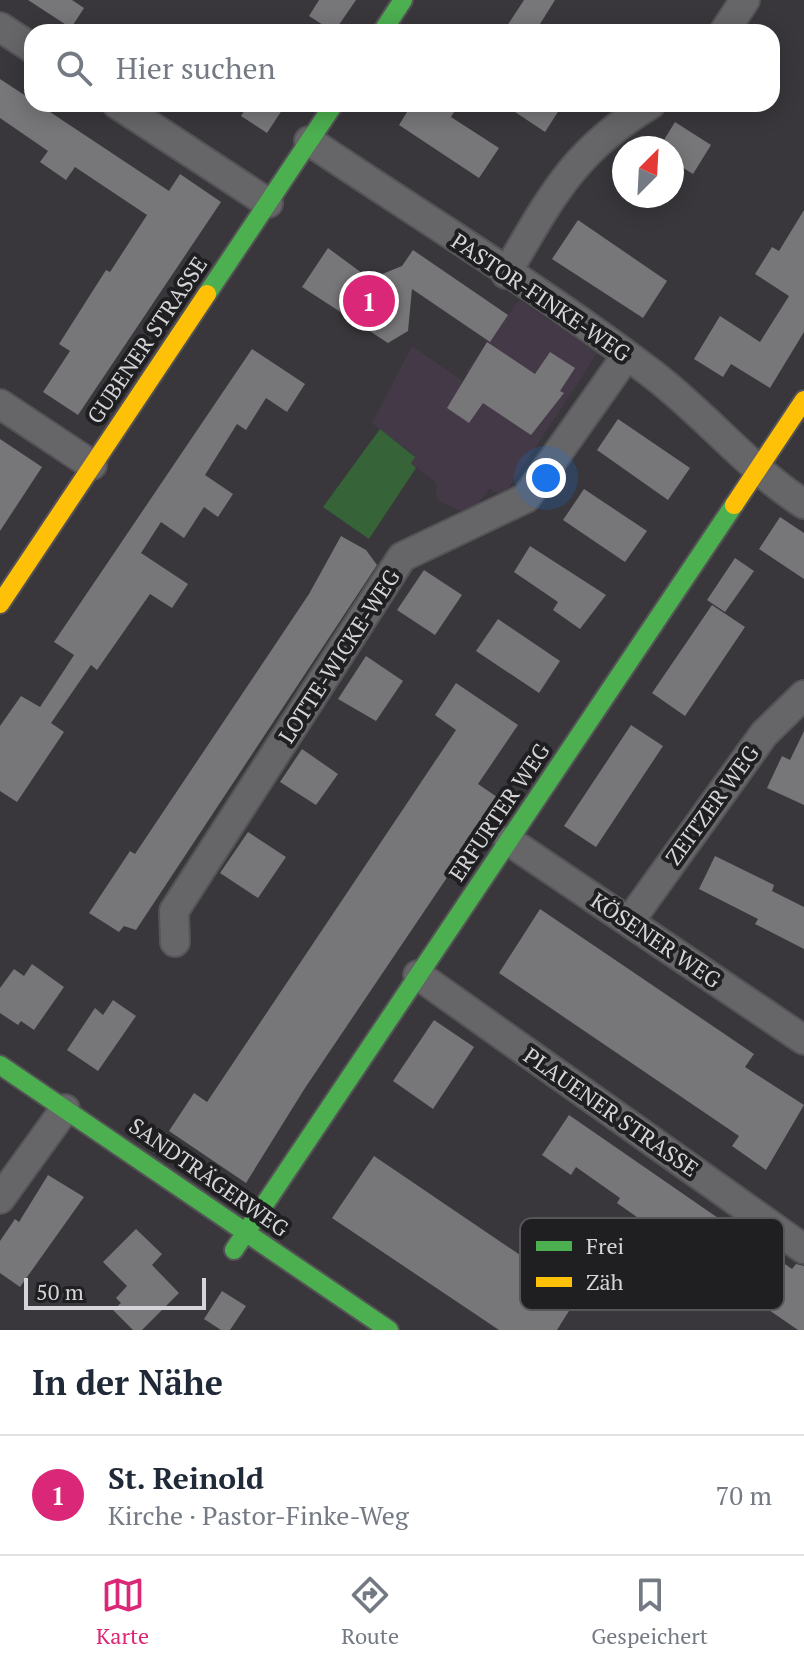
<!DOCTYPE html>
<html lang="de">
<head>
<meta charset="utf-8">
<style>
	body { margin:0; font-family:"PT Serif",serif; background:#f2f2f3; color:#1f2937 }
	.compass { position:absolute; left:612px; top:136px; width:72px; height:72px; border-radius:50%; background:#fff; box-shadow:0 4px 20px #0003; rotate:24deg }
	.scale { position:absolute; left:24px; bottom:20px; width:182px; box-sizing:border-box; padding-left:8px; border:4px solid #d5d4d8; border-top:0; font-size:22px; line-height:28px; white-space:nowrap; color:#d5d4d8; -webkit-text-stroke:6px #1f1e21; paint-order:stroke }
	.you { position:absolute; left:546px; top:478px; width:28px; height:28px; margin:-20px; border:6px solid #fff; border-radius:50%; background:#1a73e8; box-shadow:0 0 0 12px #1a73e833 }
	.badge { display:grid; place-items:center; width:52px; height:52px; border-radius:50%; background:#db2777; color:#fff; font-size:26px; font-weight:700 }
	.pin { position:absolute; translate:-50% -50%; border:4px solid #fff; box-shadow:0 2px 8px #0006 }
	.list { margin:0; padding:0; list-style:none }
	h2 { display:flex; justify-content:space-between; align-items:center; height:104px; margin:0; padding:0 32px; font-size:34px }
	h2 small { font-size:26px; font-weight:400; color:#747a83 }
	.list li { display:grid; grid-template-columns:52px 1fr auto; gap:24px; align-items:center; box-sizing:border-box; height:120px; padding:0 32px; border-top:2px solid #e0e1e3 }
	.list b { display:block; font-size:30px; white-space:nowrap }
	.list p { margin:0; font-size:26px; white-space:nowrap; color:#747a83 }
	.list em { font-size:26px; font-style:normal; color:#747a83 }
	.icon { flex:none; width:44px; height:44px; fill:none; stroke:currentColor; stroke-width:2; stroke-linecap:round; stroke-linejoin:round }
	.map { position:relative; flex:none; width:804px; height:1330px; overflow:hidden }
	.search { position:absolute; background:#fff; box-shadow:0 4px 20px #0003; left:24px; right:24px; top:24px; height:88px; display:flex; align-items:center; gap:20px; box-sizing:border-box; padding:0 28px; border-radius:24px; color:#747a83; font-size:30px }
	.sheet { height:224px; background:#fff }
	nav { display:flex; justify-content:space-around; align-items:center; box-sizing:border-box; height:112px; border-top:2px solid #e0e1e3; background:#fff; font-size:22px; color:#747a83 }
	nav a { display:grid; justify-items:center; gap:4px }
	nav .on { color:#db2777 }
	.map>svg:first-child { display:block }
	.education { fill:#443a47 }
	.green { fill:#366337 }
	.building { fill:#777679 }
	.lines { fill:none; stroke-linecap:round; stroke-linejoin:round }
	.street-casing { stroke:#545356; stroke-width:32 }
	.fast-casing { stroke:#545356; stroke-width:22 }
	.slow-casing { stroke:#545356; stroke-width:22 }
	.street { stroke:#666568; stroke-width:28 }
	.fast { stroke:#4caf50; stroke-width:18 }
	.slow { stroke:#ffc107; stroke-width:18 }
	.labels { text-anchor:middle; stroke-width:8; stroke-linejoin:round; paint-order:stroke }
	.street-label { font-size:22px; fill:#d5d4d8; stroke:#1f1e21 }
	.key { fill:#1f1e21; stroke:#565558; stroke-width:2 }
	.key-label { font-size:22px; fill:#d5d4d8 }
</style>
</head>
<body>
<div class="map">
<svg width="804" height="1330" viewBox="0 0 804 1330">
	<rect width="100%" height="100%" fill="#39373b"/>
	<path class="education" d="M 519,300 L 598,352 L 504,495 L 489,489 L 469,515 L 437,500 L 436,483 L 411,463 L 415,456 L 372,423 L 412,346 L 464,382 L 470,375 L 466,372 Z"/>
	<path class="green" d="M 380,429 L 415,457 L 411,463 L 416,468 L 369,539 L 323,507 Z"/>
	<path class="building" d="M 28,0 L 72,0 L 84,8 L 71,28 Z
		M 319,0 L 356,0 L 334,32 L 309,16 Z
		M 524,0 L 555,0 L 535,32 L 503,32 Z
		M 0,79 L 32,100 L 32,104 L 38,104 L 169,191 L 180,174 L 221,202 L 78,415 L 43,392 L 70,351 L 59,344 L 106,270 L 110,272 L 147,215 L 75,167 L 66,180 L 40,162 L 48,151 L 0,118 Z
		M 249,104 L 286,104 L 267,133 L 241,116 Z
		M 412,104 L 459,104 L 451,117 L 499,148 L 479,178 L 399,125 Z
		M 503,104 L 563,104 L 545,132 Z
		M 675,122 L 711,145 L 693,174 L 672,161 L 672,148 L 659,148 Z
		M 804,210 L 804,332 L 770,388 L 731,364 L 723,377 L 694,359 L 720,316 L 760,342 L 789,296 L 755,274 L 772,247 L 779,251 Z
		M 578,220 L 667,281 L 643,318 L 552,259 Z
		M 328,248 L 370,279 L 402,266 L 413,250 L 508,315 L 490,342 L 412,289 L 408,331 L 388,343 L 302,287 Z
		M 487,342 L 535,374 L 550,352 L 575,368 L 560,391 L 564,393 L 531,435 L 483,403 L 469,423 L 447,408 Z
		M 252,349 L 305,384 L 287,412 L 266,398 L 246,430 L 237,424 L 205,475 L 233,494 L 218,517 L 204,507 L 184,538 L 161,522 L 141,553 L 188,584 L 172,608 L 150,594 L 97,670 L 91,665 L 51,723 L 64,732 L 17,802 L 0,791 L 0,726 L 21,696 L 40,707 L 65,669 L 74,655 L 54,642 Z
		M 618,419 L 690,468 L 668,500 L 597,450 Z
		M 0,439 L 42,467 L 0,531 Z
		M 584,489 L 647,531 L 625,562 L 563,520 Z
		M 780,517 L 804,533 L 804,579 L 759,549 Z
		M 341,536 L 366,550 L 377,565 L 136,930 L 124,926 L 119,932 L 89,913 L 130,851 L 135,854 L 309,594 Z
		M 530,546 L 606,595 L 580,629 L 553,610 L 558,602 L 514,572 Z
		M 735,558 L 754,571 L 725,612 L 707,600 Z
		M 424,570 L 462,595 L 435,635 L 397,610 Z
		M 712,605 L 745,627 L 685,716 L 652,693 Z
		M 498,619 L 560,661 L 539,693 L 476,651 Z
		M 366,656 L 403,681 L 376,721 L 338,699 Z
		M 456,683 L 518,725 L 478,784 L 500,799 L 305,1088 L 246,1183 L 169,1131 L 194,1093 L 207,1102 L 456,730 L 435,715 Z
		M 631,725 L 663,746 L 596,847 L 564,826 Z
		M 804,731 L 804,805 L 767,788 L 782,756 L 790,760 Z
		M 302,749 L 338,774 L 316,805 L 280,782 Z
		M 248,832 L 286,857 L 258,898 L 220,873 Z
		M 715,856 L 774,885 L 772,891 L 804,907 L 804,949 L 755,924 L 758,919 L 699,889 Z
		M 540,909 L 754,1054 L 745,1067 L 804,1105 L 766,1170 L 732,1146 L 739,1136 L 499,973 Z
		M 32,964 L 64,987 L 34,1030 L 21,1021 L 18,1025 L 0,1013 L 0,988 L 14,969 L 24,976 Z
		M 113,1000 L 136,1016 L 98,1071 L 67,1050 L 95,1008 L 103,1015 Z
		M 434,1020 L 474,1047 L 433,1109 L 393,1081 Z
		M 569,1115 L 792,1269 L 796,1264 L 804,1266 L 804,1330 L 798,1330 L 766,1308 L 768,1304 L 681,1242 L 678,1246 L 617,1203 L 620,1198 L 576,1167 L 571,1175 L 542,1155 Z
		M 374,1156 L 579,1295 L 557,1330 L 499,1330 L 332,1218 Z
		M 48,1175 L 84,1197 L 20,1287 L 0,1273 L 0,1241 L 15,1219 L 19,1222 Z
		M 136,1229 L 162,1254 L 152,1265 L 179,1293 L 142,1330 L 133,1330 L 113,1310 L 121,1303 L 116,1298 L 127,1286 L 103,1262 Z
		M 222,1291 L 246,1306 L 230,1330 L 221,1330 L 204,1319 Z"/>
	<g class="lines">
		<defs>
			<path id="street" d="M 0,27 L 32,48
				M 724,32 L 745,0
				M 117,104 L 268,203
				M 309,141 C 422,217 539,288 647,370 C 703,411 745,466 804,504
				M 506,274 C 551,197 573,151 651,104
				M 0,404 L 92,465
				M 509,841 L 804,1040
				M 629,922 L 764,734 L 804,695
				M 175,942 L 174,911 L 402,557 L 526,498 L 627,355
				M 418,975 L 804,1249
				M 0,1199 L 65,1109"/>
			<path id="fast" d="M 382,32 L 403,0
				M 207,294 L 334,104
				M 0,1065 L 389,1330
				M 234,1250 L 734,505"/>
			<path id="slow" d="M 734,505 L 804,400
				M 0,604 L 207,294"/>
		</defs>
		<use href="#street" class="street-casing"/>
		<use href="#fast" class="fast-casing"/>
		<use href="#slow" class="slow-casing"/>
		<use href="#street" class="street"/>
		<use href="#fast" class="fast"/>
		<use href="#slow" class="slow"/>
	</g>
	<g class="labels">
		<g class="street-label">
			<text transform="translate(541 297) rotate(34)" y="8">PASTOR-FINKE-WEG</text>
			<text transform="translate(147 340) rotate(-56)" y="8">GUBENER STRASSE</text>
			<text transform="translate(339 656) rotate(-57)" y="8">LOTTE-WICKE-WEG</text>
			<text transform="translate(712 805) rotate(-54)" y="8">ZEITZER WEG</text>
			<text transform="translate(499 812) rotate(-56)" y="8">ERFURTER WEG</text>
			<text transform="translate(656 940) rotate(34)" y="8">KÖSENER WEG</text>
			<text transform="translate(611 1112) rotate(35)" y="8">PLAUENER STRASSE</text>
			<text transform="translate(209 1177) rotate(35)" y="8">SANDTRÄGERWEG</text>
		</g>
	</g>
	<rect x="520" y="1218" width="264" height="92" rx="12" class="key"/>
	<rect x="536" y="1241" width="36" height="10" fill="#4caf50"/>
	<rect x="536" y="1277" width="36" height="10" fill="#ffc107"/>
	<g class="key-label">
		<text x="586" y="1254">Frei</text>
		<text x="586" y="1290">Zäh</text>
	</g>
</svg>
<svg class="compass" viewBox="-18 -18 36 36"><path d="M0-13l5 13h-10z" fill="#e53935"/><path d="M0 13l5-13h-10z" fill="#747a83"/></svg>
<div class="scale">50 m</div>
<div class="you"></div>
<div class="pin badge" style="left:369px;top:301px">1</div>
<div class="search"><svg class="icon" aria-label="search" viewBox="0 0 24 24"><circle cx="10" cy="10" r="6"/><path d="M15 15l6 6"/></svg>Hier suchen</div>
</div>
<section class="sheet">
<h2>In der Nähe<small></small></h2>
<ul class="list">
<li><span class="badge">1</span><div><b>St. Reinold</b><p>Kirche · Pastor-Finke-Weg</p></div><em>70 m</em></li>
</ul>
</section>
<nav>
<a class="on"><svg class="icon" aria-label="map" viewBox="0 0 24 24"><path d="M3 6l6-2 6 2 6-2v14l-6 2-6-2-6 2zM9 4v14M15 6v14"/></svg>Karte</a>
<a><svg class="icon" aria-label="directions" viewBox="0 0 24 24"><path d="M12 3l9 9-9 9-9-9zM9 14v-3h6M13 9l2 2-2 2"/></svg>Route</a>
<a><svg class="icon" aria-label="saved" viewBox="0 0 24 24"><path d="M7 4h10v16l-5-4-5 4z"/></svg>Gespeichert</a>
</nav>
</body>
</html>
